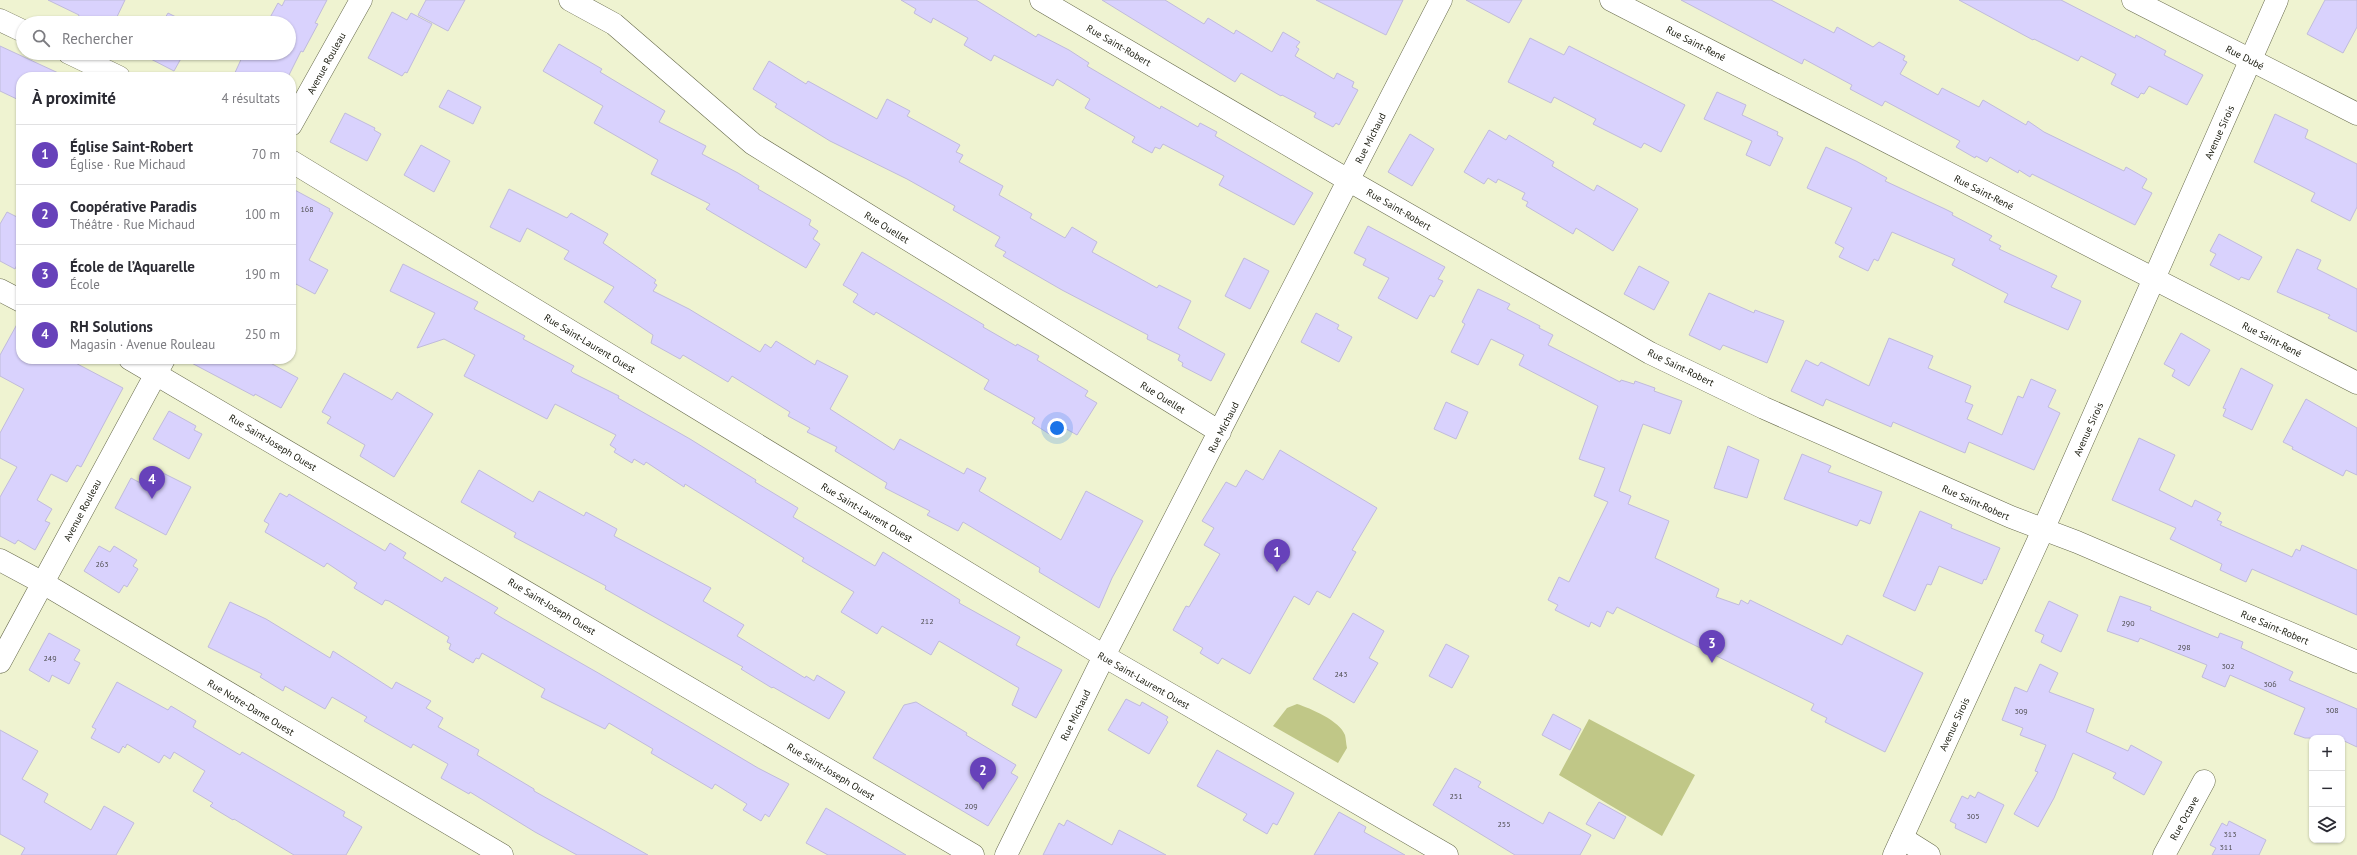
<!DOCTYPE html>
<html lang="fr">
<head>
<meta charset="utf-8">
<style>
	body { margin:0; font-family:"PT Sans",sans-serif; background:#f2f2f3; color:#2b2b33 }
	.controls { position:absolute; right:12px; bottom:12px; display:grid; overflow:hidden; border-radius:8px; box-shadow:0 1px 3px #0004 }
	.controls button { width:36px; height:36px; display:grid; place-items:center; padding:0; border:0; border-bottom:1px solid #e1e1e2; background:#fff; color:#2b2b33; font:20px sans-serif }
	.you { position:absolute; left:1057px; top:428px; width:14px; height:14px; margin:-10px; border:3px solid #fff; border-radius:50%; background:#1a73e8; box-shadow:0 0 0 6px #1a73e833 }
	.badge { display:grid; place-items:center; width:26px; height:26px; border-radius:50%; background:#6742ba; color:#fff; font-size:13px; font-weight:700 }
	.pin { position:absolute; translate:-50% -33px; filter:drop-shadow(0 1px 2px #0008) }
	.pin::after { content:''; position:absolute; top:21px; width:14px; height:12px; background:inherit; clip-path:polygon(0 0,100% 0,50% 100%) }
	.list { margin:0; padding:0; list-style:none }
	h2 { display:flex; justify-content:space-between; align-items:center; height:52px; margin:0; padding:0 16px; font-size:17px }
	h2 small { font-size:13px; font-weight:400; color:#7c7c81 }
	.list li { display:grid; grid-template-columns:26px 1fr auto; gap:12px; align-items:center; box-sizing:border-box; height:60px; padding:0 16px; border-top:1px solid #e1e1e2 }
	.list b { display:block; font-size:15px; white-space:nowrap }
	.list p { margin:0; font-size:13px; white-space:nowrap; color:#7c7c81 }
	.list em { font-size:13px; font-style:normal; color:#7c7c81 }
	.icon { flex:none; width:22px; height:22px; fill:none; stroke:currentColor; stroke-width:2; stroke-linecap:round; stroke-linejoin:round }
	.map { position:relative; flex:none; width:2357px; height:855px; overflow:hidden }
	.search { position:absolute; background:#fff; box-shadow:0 1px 3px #0004; left:16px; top:16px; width:280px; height:44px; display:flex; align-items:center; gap:10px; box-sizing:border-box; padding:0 14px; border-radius:22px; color:#7c7c81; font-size:15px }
	.panel { position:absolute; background:#fff; box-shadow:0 1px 3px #0004; left:16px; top:72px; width:280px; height:292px; border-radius:16px }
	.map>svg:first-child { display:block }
	.green { fill:#c0c787 }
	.building { fill:#d9d2fd; stroke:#c0bbdb }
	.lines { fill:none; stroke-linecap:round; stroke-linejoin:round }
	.minor-casing { stroke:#676a4c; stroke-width:23 }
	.tertiary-casing { stroke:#676a4c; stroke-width:23 }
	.minor { stroke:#fff; stroke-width:22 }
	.tertiary { stroke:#fff; stroke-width:22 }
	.labels { text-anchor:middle; stroke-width:4; stroke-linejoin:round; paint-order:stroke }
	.number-label { font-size:8px; fill:#4e4d4f }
	.street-label { font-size:10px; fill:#202115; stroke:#fff }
</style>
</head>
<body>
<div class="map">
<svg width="2357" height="855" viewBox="0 0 2357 855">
	<rect width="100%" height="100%" fill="#eff3d1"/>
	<path class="green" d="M 1297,704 C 1310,708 1340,721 1345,735 C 1346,739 1346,744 1347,748 L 1338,763 L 1273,726 L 1287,708 Z
		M 1589,719 L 1695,775 L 1662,836 L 1559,775 Z"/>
	<path class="building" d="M 48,0 L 125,0 L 114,23 L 75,23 L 79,15 Z
		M 285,0 L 327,0 L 315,23 L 318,24 L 303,52 L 301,51 L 288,77 L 233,77 L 244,53 L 249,55 L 250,53 L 289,53 L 289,23 L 267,23 L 278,3 L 282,6 Z
		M 426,0 L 465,0 L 448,31 L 418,15 Z
		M 901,0 L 976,0 L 1036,37 L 1038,34 L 1069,50 L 1089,63 L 1087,66 L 1160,109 L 1161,106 L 1198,127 L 1200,123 L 1217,132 L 1215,136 L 1313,193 L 1294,225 L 1290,223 L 1219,185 L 1224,176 L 1163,144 L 1160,149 L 1155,147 L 1152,153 L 1132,142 L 1135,137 L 1085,108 L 1090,99 L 1057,79 L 1053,86 L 994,55 L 991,61 L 964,45 L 968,38 L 933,18 L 931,23 L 914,13 L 916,9 Z
		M 1102,0 L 1165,0 L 1204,24 L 1208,18 L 1234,34 L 1236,30 L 1272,52 L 1283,32 L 1300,42 L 1296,47 L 1299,49 L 1295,56 L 1334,79 L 1337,73 L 1354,82 L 1352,87 L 1358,90 L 1339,125 L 1336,123 L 1333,127 L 1314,117 L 1316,113 L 1282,95 L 1281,96 L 1241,73 L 1235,82 Z
		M 1316,0 L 1403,0 L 1386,35 Z
		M 1466,0 L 1522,0 L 1509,23 Z
		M 1681,0 L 1771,0 L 1834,33 L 1837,27 L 1873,47 L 1879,42 L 1905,56 L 1903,60 L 1907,62 L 1900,74 L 1938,95 L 1942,88 L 1979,107 L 1983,100 L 2026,125 L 2028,121 L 2044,132 L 2124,171 L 2126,167 L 2147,179 L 2142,188 L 2152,193 L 2135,225 L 2032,174 L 2030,177 L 2019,170 L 2018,173 L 1990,157 L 1987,162 L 1976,156 L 1975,158 L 1956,147 L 1960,141 L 1885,101 L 1882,106 L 1850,89 L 1852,85 L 1804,59 L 1802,64 Z
		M 1959,0 L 2061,0 L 2135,38 L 2136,35 L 2166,51 L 2164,55 L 2203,75 L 2187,105 L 2149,86 L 2144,94 L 2141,93 L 2138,98 L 2111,84 L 2116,74 L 2081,56 L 2078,61 L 2034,39 L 2033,40 Z
		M 2325,0 L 2357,0 L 2357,27 L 2343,53 L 2307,34 Z
		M 392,12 L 407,20 L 411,13 L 432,24 L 407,73 L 405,72 L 402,76 L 368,58 Z
		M 168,13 L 188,23 L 162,23 Z
		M 1530,38 L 1564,55 L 1569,46 L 1685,105 L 1661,152 L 1644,143 L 1641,148 L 1593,124 L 1596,119 L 1554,97 L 1551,103 L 1508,82 Z
		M 559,44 L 602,69 L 600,72 L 665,111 L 659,122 L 706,146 L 702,154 L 738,173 L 759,186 L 758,189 L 811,220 L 809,225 L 818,231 L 813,239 L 820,244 L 806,268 L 706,209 L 710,204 L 651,174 L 658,160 L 594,123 L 603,106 L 543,71 Z
		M 0,46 L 67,77 L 21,77 L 21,101 L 0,91 Z
		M 146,53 L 184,53 L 174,71 L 145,56 Z
		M 769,61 L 806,84 L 808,81 L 877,119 L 887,99 L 910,111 L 907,116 L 960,145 L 956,152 L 963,155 L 959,162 L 1003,186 L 999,195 L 1032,214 L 1030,218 L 1065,238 L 1072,227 L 1097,242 L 1092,252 L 1157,288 L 1159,285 L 1191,301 L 1178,328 L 1225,354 L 1211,381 L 1182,366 L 1183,363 L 1178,360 L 1180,355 L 1147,339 L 1148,335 L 1062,290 L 1003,256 L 1006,252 L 995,246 L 1000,237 L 953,210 L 955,206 L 907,179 L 830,141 L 775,107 L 777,104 L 753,89 Z
		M 448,90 L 481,107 L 473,124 L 439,107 Z
		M 1717,92 L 1746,105 L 1742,115 L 1778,132 L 1777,135 L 1783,138 L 1770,166 L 1746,155 L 1752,141 L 1704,119 Z
		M 345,113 L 375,128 L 374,130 L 381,134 L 367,161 L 330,142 Z
		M 2275,114 L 2308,130 L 2305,138 L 2357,164 L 2357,207 L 2350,221 L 2311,201 L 2315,193 L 2254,162 Z
		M 1489,130 L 1506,140 L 1509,135 L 1554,162 L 1552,166 L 1594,191 L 1597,185 L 1638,209 L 1613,251 L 1576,228 L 1573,234 L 1526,206 L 1528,202 L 1522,199 L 1525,193 L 1498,179 L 1496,183 L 1488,178 L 1484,184 L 1464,172 Z
		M 1410,134 L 1434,149 L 1412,186 L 1388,172 Z
		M 421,145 L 450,161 L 434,192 L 404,175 Z
		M 1826,147 L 1856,161 L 1887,178 L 1885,181 L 1945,209 L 1953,213 L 1952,215 L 1992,236 L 1989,240 L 2001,246 L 1999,249 L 2057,276 L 2051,287 L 2081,301 L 2068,330 L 2004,302 L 2008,294 L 1952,265 L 1955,259 L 1892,232 L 1878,261 L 1874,259 L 1868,271 L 1839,257 L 1844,248 L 1835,243 L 1852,208 L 1807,188 Z
		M 291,188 L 330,209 L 329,211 L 333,213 L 309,260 L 328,270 L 315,294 L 296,284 L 291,294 Z
		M 509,189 L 567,218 L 571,213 L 608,234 L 603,243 L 656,280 L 654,283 L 657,285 L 653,291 L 689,309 L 760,352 L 765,344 L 771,348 L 776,341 L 815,365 L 817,360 L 848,376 L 830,409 L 894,450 L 900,439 L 964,474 L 967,468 L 986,478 L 979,491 L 1061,540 L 1086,491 L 1143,521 L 1112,578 L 1099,608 L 1039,572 L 1040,568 L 963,522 L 958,531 L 927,515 L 930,511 L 885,488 L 887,483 L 835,451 L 837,447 L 807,432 L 810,428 L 788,416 L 790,412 L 732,376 L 728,382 L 683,355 L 680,359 L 651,343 L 653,335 L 604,302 L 614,287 L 564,259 L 569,251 L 527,228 L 520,242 L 490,227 Z
		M 7,212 L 21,219 L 21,257 L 15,269 L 0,261 L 0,224 Z
		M 1368,226 L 1445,267 L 1438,279 L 1443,281 L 1434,297 L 1430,295 L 1417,319 L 1378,298 L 1389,278 L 1363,265 L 1366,259 L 1354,253 Z
		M 2219,234 L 2262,257 L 2249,280 L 2241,277 L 2239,280 L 2210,265 L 2216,254 L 2210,251 Z
		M 2297,249 L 2321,260 L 2317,269 L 2357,289 L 2357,332 L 2328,318 L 2330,315 L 2277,292 Z
		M 862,252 L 984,325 L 983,327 L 1016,346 L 1017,344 L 1039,356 L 1037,360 L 1088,391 L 1085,396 L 1097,403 L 1077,435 L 1061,426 L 1054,437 L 1032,423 L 1035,418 L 984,389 L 989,380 L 876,312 L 874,315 L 853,302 L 858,294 L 843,285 Z
		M 1244,258 L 1269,271 L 1250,309 L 1225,296 Z
		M 403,264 L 478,302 L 474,309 L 525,336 L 523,339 L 574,366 L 571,371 L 573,373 L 619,396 L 618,398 L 690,439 L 756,480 L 755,482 L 798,508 L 793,517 L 875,566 L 883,552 L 960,600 L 959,603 L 1020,637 L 1016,645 L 1062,670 L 1036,718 L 1012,705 L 1019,688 L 939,641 L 931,655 L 882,626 L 877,634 L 841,612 L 854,592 L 802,561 L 804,558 L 685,484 L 684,487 L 646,462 L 644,465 L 634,459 L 632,463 L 614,452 L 616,449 L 610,445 L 616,435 L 555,404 L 547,419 L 464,376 L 475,355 L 444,339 L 417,348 L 435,313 L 390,291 Z
		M 1639,266 L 1669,282 L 1654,310 L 1624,294 Z
		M 1478,289 L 1510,304 L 1507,309 L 1540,326 L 1539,328 L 1553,335 L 1548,345 L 1620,382 L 1621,380 L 1634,384 L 1635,381 L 1655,388 L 1654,391 L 1682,401 L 1670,434 L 1643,424 L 1619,491 L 1631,496 L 1628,504 L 1669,521 L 1655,558 L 1719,589 L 1716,597 L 1739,605 L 1741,600 L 1748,604 L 1750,600 L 1842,645 L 1847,635 L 1923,673 L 1885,752 L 1825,722 L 1827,718 L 1811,710 L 1814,704 L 1617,607 L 1613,614 L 1607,611 L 1600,627 L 1591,622 L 1589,627 L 1555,610 L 1558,605 L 1548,600 L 1559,577 L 1569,582 L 1608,502 L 1594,496 L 1605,468 L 1579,459 L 1598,406 L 1519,365 L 1524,355 L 1491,339 L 1478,365 L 1451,352 L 1465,324 L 1462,322 Z
		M 1709,293 L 1754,313 L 1755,310 L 1784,321 L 1767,363 L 1723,345 L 1720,350 L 1689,335 Z
		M 1316,313 L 1339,325 L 1337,329 L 1352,337 L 1339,362 L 1301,342 Z
		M 21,317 L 21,359 L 68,359 L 123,388 L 81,467 L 77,465 L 67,482 L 51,474 L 37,500 L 52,509 L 45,521 L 50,523 L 35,550 L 18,540 L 15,544 L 0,536 L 0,497 L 17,467 L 0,458 L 0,433 L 24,389 L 0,376 L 0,355 Z
		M 2181,333 L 2210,350 L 2189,386 L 2172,376 L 2175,370 L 2164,364 Z
		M 1889,338 L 1933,356 L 1928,368 L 1971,386 L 1965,402 L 1973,405 L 1967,419 L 2002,435 L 2018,396 L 2023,398 L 2031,379 L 2056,390 L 2048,407 L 2060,413 L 2034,470 L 1969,442 L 1965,453 L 1893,422 L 1891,427 L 1826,399 L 1823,406 L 1791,391 L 1806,360 L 1818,366 L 1821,362 L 1869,386 Z
		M 184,359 L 263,359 L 298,378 L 281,408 L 255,394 L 254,396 Z
		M 2241,368 L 2273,385 L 2252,430 L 2223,416 L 2226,409 L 2223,408 Z
		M 344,373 L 392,400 L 397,392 L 433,414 L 394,477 L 360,456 L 365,445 L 327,423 L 331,417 L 322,412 Z
		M 2306,399 L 2357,428 L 2357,475 L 2346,470 L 2343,476 L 2292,449 L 2293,447 L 2283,442 Z
		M 1446,402 L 1468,412 L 1456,439 L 1434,429 Z
		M 169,411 L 196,426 L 194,430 L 202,434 L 189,459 L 153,439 Z
		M 2139,438 L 2175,455 L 2159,490 L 2192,507 L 2195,500 L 2221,513 L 2217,520 L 2222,522 L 2220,525 L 2292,557 L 2296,549 L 2300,551 L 2302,545 L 2357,570 L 2357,615 L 2252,569 L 2246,582 L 2220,570 L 2222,564 L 2170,539 L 2176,528 L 2112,500 Z
		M 1728,446 L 1759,460 L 1747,498 L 1714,488 Z
		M 1280,450 L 1377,508 L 1352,550 L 1356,552 L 1330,598 L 1317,591 L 1309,605 L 1294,596 L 1250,674 L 1222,658 L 1218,664 L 1200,653 L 1203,648 L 1173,630 L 1186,606 L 1189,607 L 1220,554 L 1204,545 L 1214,528 L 1202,521 L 1226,482 L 1236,487 L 1246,470 L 1263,480 Z
		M 1802,454 L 1831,466 L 1828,472 L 1882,492 L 1870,524 L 1860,520 L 1857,526 L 1784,499 Z
		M 479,470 L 533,502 L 539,491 L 584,516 L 586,512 L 617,529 L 614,536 L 711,588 L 703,601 L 744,625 L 737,636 L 805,678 L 806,676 L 814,681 L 817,675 L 845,692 L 829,719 L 773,687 L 772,688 L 741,669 L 743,667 L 605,589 L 606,586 L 514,537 L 516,533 L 461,502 Z
		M 163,473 L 191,487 L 166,535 L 115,508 L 131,478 L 154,490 Z
		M 280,493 L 287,497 L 289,494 L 385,551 L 390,543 L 406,553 L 403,558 L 442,582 L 445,577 L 498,608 L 494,613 L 502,618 L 600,674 L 758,768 L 789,784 L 769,817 L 765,814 L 761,821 L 743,810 L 747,804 L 715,784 L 712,789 L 651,753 L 653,749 L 609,723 L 605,729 L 541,697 L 545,689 L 482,653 L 479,659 L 476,658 L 473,663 L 449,649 L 451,644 L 447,642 L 449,637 L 389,601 L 385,600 L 382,605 L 354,588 L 357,583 L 327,563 L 324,567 L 265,532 L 269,524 L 264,521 Z
		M 1920,511 L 1952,525 L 1951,528 L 2000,548 L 1986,580 L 1984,579 L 1982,584 L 1939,566 L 1931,585 L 1927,584 L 1915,611 L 1883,596 Z
		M 99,546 L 110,552 L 114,546 L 137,560 L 133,566 L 138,569 L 127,587 L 124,585 L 119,593 L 84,571 Z
		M 2120,596 L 2151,607 L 2150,610 L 2218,638 L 2220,633 L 2243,642 L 2241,648 L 2293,672 L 2289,680 L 2357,709 L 2357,747 L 2342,740 L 2342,738 L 2305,738 L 2294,734 L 2305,708 L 2230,675 L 2225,687 L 2202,677 L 2207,665 L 2140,638 L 2138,642 L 2107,631 Z
		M 2049,601 L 2078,615 L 2061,652 L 2041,642 L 2044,635 L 2035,631 Z
		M 230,602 L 266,619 L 330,658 L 333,651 L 392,689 L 396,682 L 431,701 L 426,708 L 443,718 L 438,727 L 479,750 L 477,755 L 534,789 L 534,791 L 648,855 L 577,855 L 535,832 L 470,792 L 469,794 L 441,778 L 448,764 L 413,744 L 411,748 L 364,721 L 367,717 L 332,697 L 325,709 L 285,686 L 283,691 L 260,677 L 262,674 L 208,647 Z
		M 1353,613 L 1384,631 L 1369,658 L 1378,663 L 1354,703 L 1313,679 Z
		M 49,633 L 80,650 L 74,660 L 80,663 L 69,684 L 52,675 L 49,682 L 29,670 Z
		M 1446,644 L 1469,656 L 1452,688 L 1429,676 Z
		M 2040,664 L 2058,673 L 2049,692 L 2094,709 L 2086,732 L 2128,751 L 2131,745 L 2162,762 L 2144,795 L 2113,778 L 2116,773 L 2073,753 L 2054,798 L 2038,827 L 2014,814 L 2038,772 L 2035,771 L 2046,745 L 2020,735 L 2023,728 L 2002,720 L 2015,687 L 2027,692 Z
		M 117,682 L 168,710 L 171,706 L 196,721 L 193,727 L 240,755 L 242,752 L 345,812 L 343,816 L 362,827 L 346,855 L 294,855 L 234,819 L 233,820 L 210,806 L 213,803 L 193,791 L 205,771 L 174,752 L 170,759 L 164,755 L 159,763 L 127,744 L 125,748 L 123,746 L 119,753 L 91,738 L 96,729 L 92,727 Z
		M 1126,699 L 1140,706 L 1142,702 L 1168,717 L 1166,720 L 1168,722 L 1149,754 L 1108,730 Z
		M 916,702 L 967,733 L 966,735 L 1016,765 L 1011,773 L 1018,777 L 988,826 L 873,758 L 904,705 Z
		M 1553,714 L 1581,729 L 1570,750 L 1542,735 Z
		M 0,730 L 38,751 L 22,779 L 48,794 L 44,802 L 91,830 L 104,806 L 134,823 L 116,855 L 21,855 L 25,848 L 0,834 Z
		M 1217,750 L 1294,793 L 1277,825 L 1273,823 L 1267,834 L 1243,820 L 1247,814 L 1197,786 Z
		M 1455,768 L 1481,782 L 1478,787 L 1543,824 L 1549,812 L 1591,835 L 1580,855 L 1515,855 L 1433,805 Z
		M 1978,792 L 2004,805 L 1986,843 L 1955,828 L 1956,824 L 1950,821 L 1962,796 L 1968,799 L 1970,795 L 1975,798 Z
		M 1599,802 L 1626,817 L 1614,839 L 1586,824 Z
		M 826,808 L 906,855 L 828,855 L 806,843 Z
		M 1339,812 L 1366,827 L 1364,832 L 1405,855 L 1314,855 Z
		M 1067,820 L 1112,845 L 1119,830 L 1166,855 L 1043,855 L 1059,823 L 1064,826 Z
		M 2229,821 L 2266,840 L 2259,855 L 2212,855 L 2216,848 L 2210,845 L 2222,823 L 2227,826 Z"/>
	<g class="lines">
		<defs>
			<path id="minor" d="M 570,0 L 614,24 L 753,144 L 1220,432
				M 1041,0 L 1348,180 L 1650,353 L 1764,408 L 2011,517 L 2077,542 L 2357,662
				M 1611,0 L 2357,383
				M 2133,0 L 2357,114
				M 0,20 L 23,31
				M 69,53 L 119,77
				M 291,161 L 1104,656 L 1447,855
				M 0,290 L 21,301
				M 130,359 L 973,855
				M 0,560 L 43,583 L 502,855
				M 1902,838 L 1929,855
				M 1006,855 L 1104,656 L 1441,0
				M 2164,855 L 2204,781"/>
			<path id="tertiary" d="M 291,125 L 361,0
				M 0,662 L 164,359
				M 1894,855 L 2043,530 L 2277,0"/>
		</defs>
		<use href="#minor" class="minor-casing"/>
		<use href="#tertiary" class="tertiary-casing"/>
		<use href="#minor" class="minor"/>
		<use href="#tertiary" class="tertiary"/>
	</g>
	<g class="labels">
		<g class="number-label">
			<text x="307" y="212">168</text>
			<text x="102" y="567">263</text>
			<text x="927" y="624">212</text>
			<text x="2128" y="626">290</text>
			<text x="2184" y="650">298</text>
			<text x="50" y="661">249</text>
			<text x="2228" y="669">302</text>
			<text x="1341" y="677">243</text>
			<text x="2270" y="687">306</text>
			<text x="2332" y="713">308</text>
			<text x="2021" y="714">309</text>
			<text x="1456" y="799">251</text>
			<text x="971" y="809">209</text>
			<text x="1973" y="819">305</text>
			<text x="1504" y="827">255</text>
			<text x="2230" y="837">313</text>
			<text x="2226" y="850">311</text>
		</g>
		<g class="street-label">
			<text transform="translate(1696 43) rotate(27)" y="4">Rue Saint-René</text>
			<text transform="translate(1119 45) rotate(30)" y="4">Rue Saint-Robert</text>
			<text transform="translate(2245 57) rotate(27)" y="4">Rue Dubé</text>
			<text transform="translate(326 63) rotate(-61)" y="4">Avenue Rouleau</text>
			<text transform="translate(2219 132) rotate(-66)" y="4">Avenue Sirois</text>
			<text transform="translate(1370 138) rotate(-63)" y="4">Rue Michaud</text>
			<text transform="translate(1984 192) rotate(27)" y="4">Rue Saint-René</text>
			<text transform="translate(1399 209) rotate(30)" y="4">Rue Saint-Robert</text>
			<text transform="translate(887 227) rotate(32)" y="4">Rue Ouellet</text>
			<text transform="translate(2272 339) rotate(27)" y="4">Rue Saint-René</text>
			<text transform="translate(590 343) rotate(31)" y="4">Rue Saint-Laurent Ouest</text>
			<text transform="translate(1681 367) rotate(26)" y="4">Rue Saint-Robert</text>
			<text transform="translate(1163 397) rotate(32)" y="4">Rue Ouellet</text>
			<text transform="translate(1223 427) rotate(-63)" y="4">Rue Michaud</text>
			<text transform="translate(2088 429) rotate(-66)" y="4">Avenue Sirois</text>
			<text transform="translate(273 442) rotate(31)" y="4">Rue Saint-Joseph Ouest</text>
			<text transform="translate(1976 502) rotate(24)" y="4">Rue Saint-Robert</text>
			<text transform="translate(82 510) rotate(-62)" y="4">Avenue Rouleau</text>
			<text transform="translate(867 512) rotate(31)" y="4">Rue Saint-Laurent Ouest</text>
			<text transform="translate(552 606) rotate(31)" y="4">Rue Saint-Joseph Ouest</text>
			<text transform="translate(2275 627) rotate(23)" y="4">Rue Saint-Robert</text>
			<text transform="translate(1144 680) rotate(30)" y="4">Rue Saint-Laurent Ouest</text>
			<text transform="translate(251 707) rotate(31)" y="4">Rue Notre-Dame Ouest</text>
			<text transform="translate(1075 715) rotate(-64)" y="4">Rue Michaud</text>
			<text transform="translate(1954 724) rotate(-65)" y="4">Avenue Sirois</text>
			<text transform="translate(831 771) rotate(31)" y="4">Rue Saint-Joseph Ouest</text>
			<text transform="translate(2184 818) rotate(-61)" y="4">Rue Octave</text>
		</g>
	</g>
</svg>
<div class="controls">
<button>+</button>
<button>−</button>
<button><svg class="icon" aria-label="layers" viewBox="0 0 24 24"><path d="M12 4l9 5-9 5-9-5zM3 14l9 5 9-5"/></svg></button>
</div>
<div class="you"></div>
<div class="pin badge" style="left:1277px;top:572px">1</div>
<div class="pin badge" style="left:983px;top:790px">2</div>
<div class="pin badge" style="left:1712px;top:663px">3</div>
<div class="pin badge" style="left:152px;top:499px">4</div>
<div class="search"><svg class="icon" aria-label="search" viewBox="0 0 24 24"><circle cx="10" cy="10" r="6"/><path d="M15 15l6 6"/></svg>Rechercher</div>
<section class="panel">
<h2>À proximité<small>4 résultats</small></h2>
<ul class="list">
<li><span class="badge">1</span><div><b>Église Saint-Robert</b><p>Église · Rue Michaud</p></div><em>70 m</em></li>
<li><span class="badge">2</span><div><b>Coopérative Paradis</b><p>Théâtre · Rue Michaud</p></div><em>100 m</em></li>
<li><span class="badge">3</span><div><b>École de l’Aquarelle</b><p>École</p></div><em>190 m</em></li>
<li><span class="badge">4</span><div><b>RH Solutions</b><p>Magasin · Avenue Rouleau</p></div><em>250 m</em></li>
</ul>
</section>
</div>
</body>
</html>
